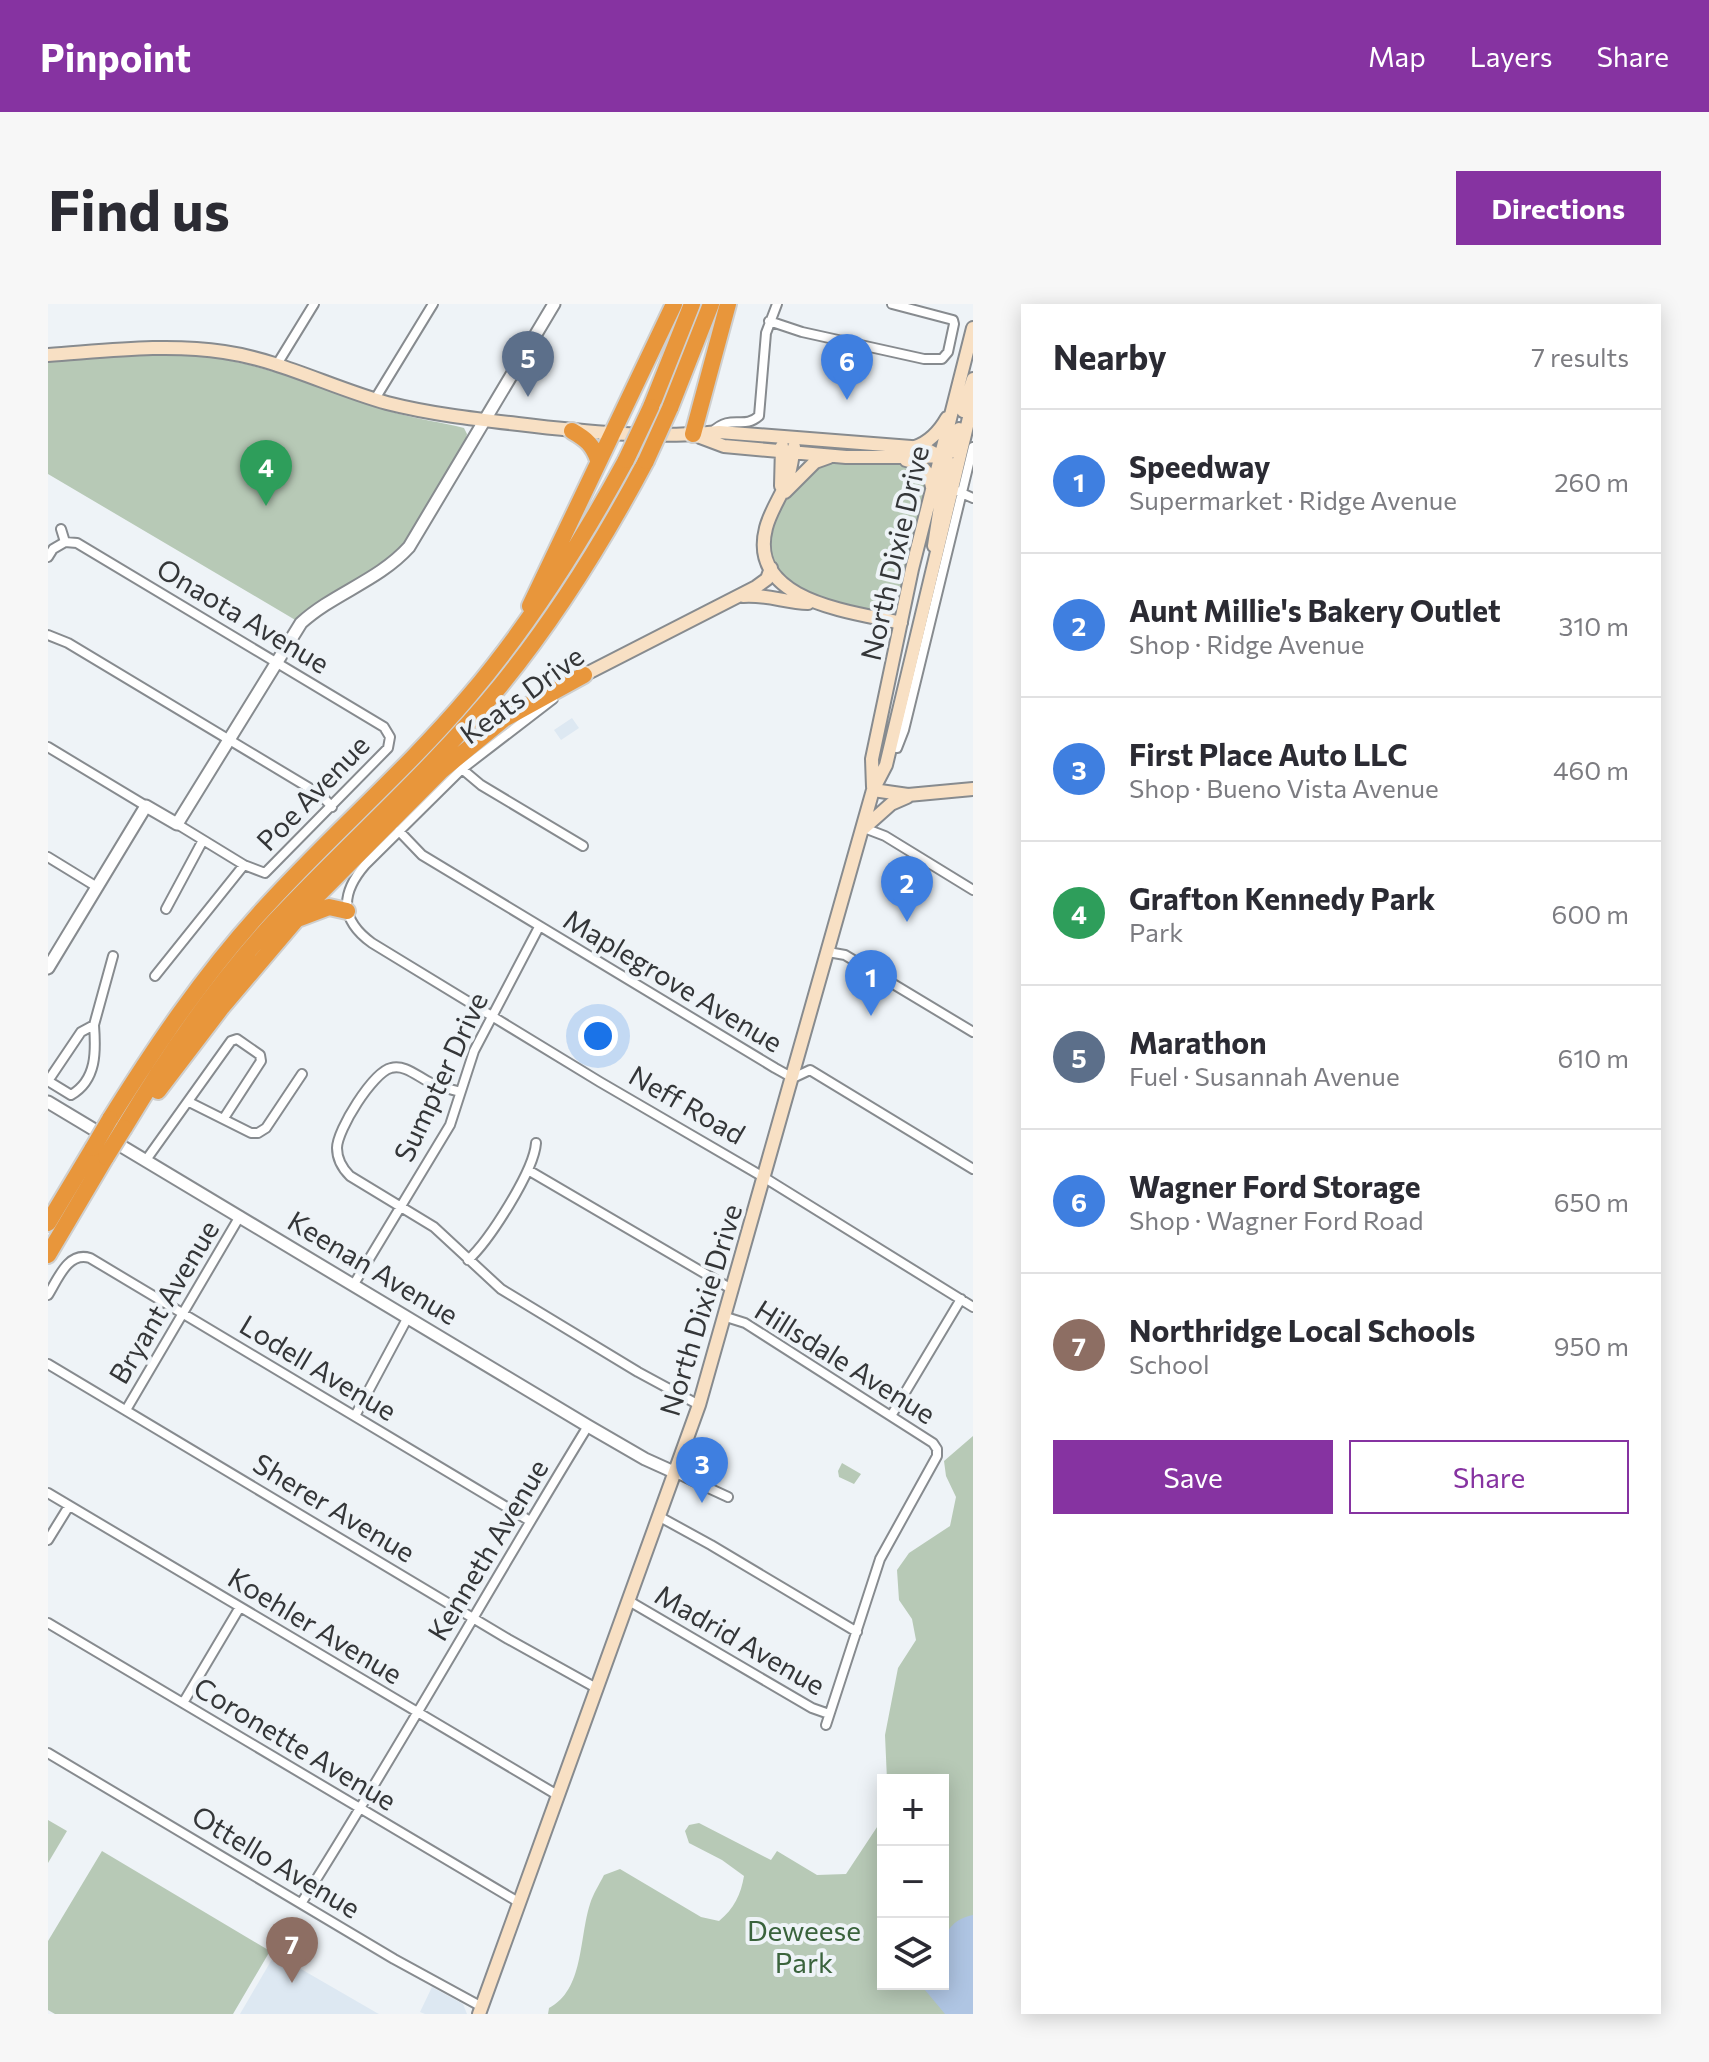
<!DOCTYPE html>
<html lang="en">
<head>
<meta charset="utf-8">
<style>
	body { margin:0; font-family:Commissioner,sans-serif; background:#f7f7f7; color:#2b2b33 }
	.controls { position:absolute; right:24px; bottom:24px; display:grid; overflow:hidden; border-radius:0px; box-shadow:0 4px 20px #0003 }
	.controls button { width:72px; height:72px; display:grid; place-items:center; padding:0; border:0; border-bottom:2px solid #e1e1e2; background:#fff; color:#2b2b33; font:40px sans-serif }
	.you { position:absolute; left:550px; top:732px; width:28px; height:28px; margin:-20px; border:6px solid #fff; border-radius:50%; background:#1a73e8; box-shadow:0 0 0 12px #1a73e833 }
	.badge { display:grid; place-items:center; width:52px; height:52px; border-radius:50%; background:#8633a1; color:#fff; font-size:26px; font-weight:700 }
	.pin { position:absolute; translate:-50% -66px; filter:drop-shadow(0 2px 4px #0008) }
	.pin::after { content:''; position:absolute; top:42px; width:28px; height:24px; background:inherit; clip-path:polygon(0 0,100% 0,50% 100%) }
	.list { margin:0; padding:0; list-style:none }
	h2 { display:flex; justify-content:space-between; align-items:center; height:104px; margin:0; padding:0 32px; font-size:34px }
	h2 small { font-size:26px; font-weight:400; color:#7c7c81 }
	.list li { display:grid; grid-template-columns:52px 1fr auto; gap:24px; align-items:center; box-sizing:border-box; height:144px; padding:0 32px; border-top:2px solid #e1e1e2 }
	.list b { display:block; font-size:30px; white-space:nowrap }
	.list p { margin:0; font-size:26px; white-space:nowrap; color:#7c7c81 }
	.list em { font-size:26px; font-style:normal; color:#7c7c81 }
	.actions { display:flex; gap:16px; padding:24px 32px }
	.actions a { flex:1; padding:18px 0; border:2px solid #8633a1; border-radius:0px; text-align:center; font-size:28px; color:#8633a1 }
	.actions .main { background:#8633a1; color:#fff }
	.icon { flex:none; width:44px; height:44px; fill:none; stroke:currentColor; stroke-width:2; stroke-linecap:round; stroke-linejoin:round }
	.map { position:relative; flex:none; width:925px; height:1710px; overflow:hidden; border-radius:0px }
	header { display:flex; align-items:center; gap:48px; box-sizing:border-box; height:112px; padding:0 40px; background:#8633a1; color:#fff }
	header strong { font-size:38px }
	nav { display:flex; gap:44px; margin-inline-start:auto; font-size:28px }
	.intro { display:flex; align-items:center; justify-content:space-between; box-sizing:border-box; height:192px; padding:0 48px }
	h1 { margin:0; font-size:56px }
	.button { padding:20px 36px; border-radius:0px; background:#8633a1; color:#fff; font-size:28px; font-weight:700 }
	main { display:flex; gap:48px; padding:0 48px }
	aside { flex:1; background:#fff; border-radius:0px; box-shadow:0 4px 20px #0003 }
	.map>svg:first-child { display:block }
	.built { fill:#dde8f2 }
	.green { fill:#b7c9b6 }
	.water { fill:#afc5e3 }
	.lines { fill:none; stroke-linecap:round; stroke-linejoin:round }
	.minor-casing { stroke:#878b8f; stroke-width:12 }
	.tertiary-casing { stroke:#878b8f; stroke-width:15 }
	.secondary-casing { stroke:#878b8f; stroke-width:16 }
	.motorway-casing { stroke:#cecfcf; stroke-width:20 }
	.minor { stroke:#fff; stroke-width:8 }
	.tertiary { stroke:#fff; stroke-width:11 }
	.secondary { stroke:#f8e0c4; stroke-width:12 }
	.motorway { stroke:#e8963b; stroke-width:16 }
	.motorway-bridge-casing { stroke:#cecfcf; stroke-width:20; stroke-linecap:butt }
	.motorway-bridge { stroke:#e8963b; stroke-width:16 }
	.labels { text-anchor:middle; stroke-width:8; stroke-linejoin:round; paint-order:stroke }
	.street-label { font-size:28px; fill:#343638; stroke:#eef3f7 }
	.park-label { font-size:28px; fill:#3a633c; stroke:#eef3f7 }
</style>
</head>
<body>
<header>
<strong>Pinpoint</strong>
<nav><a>Map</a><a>Layers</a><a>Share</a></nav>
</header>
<div class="intro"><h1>Find us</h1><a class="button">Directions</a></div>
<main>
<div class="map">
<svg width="925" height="1710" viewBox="0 0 925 1710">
	<rect width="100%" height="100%" fill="#eef3f7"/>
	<path class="built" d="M 524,414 L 531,424 L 513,436 L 506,426 Z
		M 227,1650 L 329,1709 L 331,1710 L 192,1710 Z
		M 384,1683 L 415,1700 L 419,1710 L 377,1710 L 372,1708 Z"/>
	<path class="green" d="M 131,50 C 206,54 271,84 341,107 C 363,114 386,117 408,122 L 416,124 L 419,130 L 416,143 L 353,247 L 249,317 L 0,170 L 0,56 Z
		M 782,155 L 849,159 L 867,162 L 879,174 L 879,188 L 850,304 L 841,312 C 817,306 770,300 751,288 C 726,273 713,239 726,212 C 730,203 738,195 744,187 C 754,174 766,161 782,155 Z
		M 925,1132 L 925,1710 L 500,1710 L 501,1704 C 536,1686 531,1634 542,1600 C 545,1590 551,1581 556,1571 L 572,1565 L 653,1613 L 671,1617 C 686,1605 693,1590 696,1572 L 674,1556 L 641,1539 L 637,1527 L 641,1521 L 651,1519 L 723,1556 L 729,1547 L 769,1571 L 798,1570 L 835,1514 L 835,1680 L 895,1680 L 895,1476 L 839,1476 L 837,1431 L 850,1364 L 868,1336 L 864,1315 L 851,1296 L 849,1266 L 861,1249 L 902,1222 L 908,1193 L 898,1172 L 896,1157 Z
		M 794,1159 L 813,1170 L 806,1180 L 791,1173 L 790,1167 Z
		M 0,1516 L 19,1527 L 0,1559 Z
		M 54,1547 L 222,1647 L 185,1710 L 7,1710 L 0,1706 L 0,1637 Z"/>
	<path class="water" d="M 925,1611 L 925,1710 L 897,1710 L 872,1680 L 895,1680 C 895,1650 888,1619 925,1611 Z"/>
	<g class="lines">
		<defs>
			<path id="minor" d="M 721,17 L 754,28 L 876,55 L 894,55 L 900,48 L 906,20 L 905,16 L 844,0
				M 228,62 L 266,0
				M 327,95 L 385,0
				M 664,128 C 684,109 695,126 711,112 L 718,29 L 729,0
				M 909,187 L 925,194
				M 13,225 L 17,238
				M 17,238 L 29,239 L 336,423 L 342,433 L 340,444 L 217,569 L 196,561 L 129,520
				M 0,253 L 5,245 L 17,238
				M 0,331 L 20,339 L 273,491 L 284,503
				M 505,395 L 414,465 L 317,561 C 292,590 292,616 324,639 L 552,778 L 717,874 L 925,1003
				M 0,443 L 98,502
				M 842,443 L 849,444 L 856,426 L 925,143
				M 414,465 L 433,481 L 535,542
				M 816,524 L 837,532 L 925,586
				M 351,527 L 374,551 L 727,764 L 745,774 L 762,766 L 925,865
				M 0,553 L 49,583
				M 118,605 L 154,538
				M 780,648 L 797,651 L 925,728
				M 107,672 L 196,561
				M 0,777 L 33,728 L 46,721 L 65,652
				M 0,777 L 23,791 C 49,776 48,747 46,721
				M 412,788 C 403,785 392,783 383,779 C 370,773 357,760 343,764 C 325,768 289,826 289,844 C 289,856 294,864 302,872 L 386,923 L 453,985 L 590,1068 L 651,1101
				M 141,798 L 203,829 L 210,829 L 218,824 L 254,770
				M 98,856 L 183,737 L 189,735 L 212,751 L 213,757 L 176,814
				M 480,866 L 685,986
				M 420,956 C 441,937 486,867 488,839
				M 306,980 L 402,821 L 426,747 L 491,623
				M 0,991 C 10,975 20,947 42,954 L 482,1217
				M 678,1013 L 697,1019 L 885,1139 L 889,1145 L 889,1152 L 832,1255 L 778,1421
				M 0,1060 L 460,1335 L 550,1385
				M 78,1106 L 192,912
				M 307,1112 L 360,1013
				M 843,1112 L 913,995
				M 628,1169 L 680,1193
				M 0,1189 L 511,1492
				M 612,1213 L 663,1241 L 809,1328
				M 0,1236 L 21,1202
				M 581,1297 L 764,1404 L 781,1410
				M 0,1319 L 472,1599
				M 135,1399 L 192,1303
				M 0,1449 L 346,1655 L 434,1703
				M 254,1598 C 353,1442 443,1280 540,1122"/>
			<path id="tertiary" d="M 0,664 L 98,502 L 129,520 L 253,319 C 286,289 330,277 361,243 L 506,0
				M 0,798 L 540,1122 L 597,1155 L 628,1169"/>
			<path id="secondary" d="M 0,51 C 58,47 119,39 176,48 C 232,56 284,84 339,99 C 382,110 426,115 470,120 C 536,128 605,135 671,128 L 876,144 L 899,156 L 886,242
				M 915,107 L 925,75
				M 652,133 L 676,142 L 798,153 L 872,153 L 893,152 L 902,148 L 911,125
				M 746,143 C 744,155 743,167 738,179 C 732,194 722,208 718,224 C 699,298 806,308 853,319
				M 867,143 C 882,138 891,128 899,114
				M 858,156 C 874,159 881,167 884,183
				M 733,182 L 734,142
				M 737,188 L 767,158 L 781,153
				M 695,292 C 717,290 737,298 760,299
				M 536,371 L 708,283 L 719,275 L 723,264
				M 825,483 L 824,455 L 864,265 L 925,24
				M 825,486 L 860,491 L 925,485
				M 816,524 L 843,500 L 859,493
				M 431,1710 L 651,1101 L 825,486 L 838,461 L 925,97"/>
			<path id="motorway" d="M 603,103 L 644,0
				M 622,104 L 663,0
				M 524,127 C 538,135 545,141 550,156
				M 645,130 L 680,0
				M 482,302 L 626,0
				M 252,614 L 281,603 L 299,607
				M 110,787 L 174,703 L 264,597 L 393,467 L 456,415 L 536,371
				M 62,815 C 107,743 154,673 211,610 C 278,535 356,469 421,392 C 483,319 533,239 578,156
				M 76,824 C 120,751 168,681 226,618 C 301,538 384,466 453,381 C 509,312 556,236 598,157
				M 0,919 L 45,844
				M 0,951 L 58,853"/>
		</defs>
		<use href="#minor" class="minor-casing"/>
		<use href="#tertiary" class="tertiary-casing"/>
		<use href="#secondary" class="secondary-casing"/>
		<use href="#motorway" class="motorway-casing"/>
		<use href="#minor" class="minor"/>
		<use href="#tertiary" class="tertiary"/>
		<use href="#secondary" class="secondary"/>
		<use href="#motorway" class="motorway"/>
		<defs>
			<path id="motorway-bridge" d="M 578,156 L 603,103
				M 598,157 L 622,104
				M 45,844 L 62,815
				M 58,853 L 76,824"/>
		</defs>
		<use href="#motorway-bridge" class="motorway-bridge-casing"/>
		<use href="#motorway-bridge" class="motorway-bridge"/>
	</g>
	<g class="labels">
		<g class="street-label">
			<text transform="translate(847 249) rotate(-77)" y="10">North Dixie Drive</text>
			<text transform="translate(195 312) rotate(31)" y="10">Onaota Avenue</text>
			<text transform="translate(474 391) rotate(-36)" y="10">Keats Drive</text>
			<text transform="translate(265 489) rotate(-46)" y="10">Poe Avenue</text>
			<text transform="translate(625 677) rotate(31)" y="10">Maplegrove Avenue</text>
			<text transform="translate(393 773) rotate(-65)" y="10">Sumpter Drive</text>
			<text transform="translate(639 801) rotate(30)" y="10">Neff Road</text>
			<text transform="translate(325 964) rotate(31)" y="10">Keenan Avenue</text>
			<text transform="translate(116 998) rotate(-59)" y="10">Bryant Avenue</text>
			<text transform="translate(653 1006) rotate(-73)" y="10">North Dixie Drive</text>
			<text transform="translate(797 1058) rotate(32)" y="10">Hillsdale Avenue</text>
			<text transform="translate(270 1064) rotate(31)" y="10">Lodell Avenue</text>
			<text transform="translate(286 1204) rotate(31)" y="10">Sherer Avenue</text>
			<text transform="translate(440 1246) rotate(-59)" y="10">Kenneth Avenue</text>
			<text transform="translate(267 1322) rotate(31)" y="10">Koehler Avenue</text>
			<text transform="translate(692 1336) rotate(30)" y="10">Madrid Avenue</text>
			<text transform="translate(247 1440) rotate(31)" y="10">Coronette Avenue</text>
			<text transform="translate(228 1558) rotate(31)" y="10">Ottello Avenue</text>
		</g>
		<g class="park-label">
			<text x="756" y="1637">Deweese<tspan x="756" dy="32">Park</tspan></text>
		</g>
	</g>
</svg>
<div class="controls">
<button>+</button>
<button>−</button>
<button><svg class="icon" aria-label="layers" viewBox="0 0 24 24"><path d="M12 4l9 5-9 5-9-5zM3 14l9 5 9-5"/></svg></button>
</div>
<div class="you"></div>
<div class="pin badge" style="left:823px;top:712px;background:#3f7fe0">1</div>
<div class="pin badge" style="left:859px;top:618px;background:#3f7fe0">2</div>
<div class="pin badge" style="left:654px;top:1199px;background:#3f7fe0">3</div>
<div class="pin badge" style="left:218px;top:202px;background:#2e9e5b">4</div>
<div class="pin badge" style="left:480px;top:93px;background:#5c6f8a">5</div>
<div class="pin badge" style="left:799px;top:96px;background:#3f7fe0">6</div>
<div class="pin badge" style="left:244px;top:1679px;background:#8d6e63">7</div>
</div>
<aside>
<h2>Nearby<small>7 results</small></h2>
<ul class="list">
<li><span class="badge" style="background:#3f7fe0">1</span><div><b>Speedway</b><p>Supermarket · Ridge Avenue</p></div><em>260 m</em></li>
<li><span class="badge" style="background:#3f7fe0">2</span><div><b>Aunt Millie's Bakery Outlet</b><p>Shop · Ridge Avenue</p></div><em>310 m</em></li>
<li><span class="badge" style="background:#3f7fe0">3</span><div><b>First Place Auto LLC</b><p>Shop · Bueno Vista Avenue</p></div><em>460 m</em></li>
<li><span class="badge" style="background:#2e9e5b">4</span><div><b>Grafton Kennedy Park</b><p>Park</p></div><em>600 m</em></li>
<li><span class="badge" style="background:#5c6f8a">5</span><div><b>Marathon</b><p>Fuel · Susannah Avenue</p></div><em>610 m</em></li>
<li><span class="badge" style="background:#3f7fe0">6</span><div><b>Wagner Ford Storage</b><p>Shop · Wagner Ford Road</p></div><em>650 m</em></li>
<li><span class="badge" style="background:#8d6e63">7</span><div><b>Northridge Local Schools</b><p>School</p></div><em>950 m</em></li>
</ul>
<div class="actions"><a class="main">Save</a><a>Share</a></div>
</aside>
</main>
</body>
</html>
